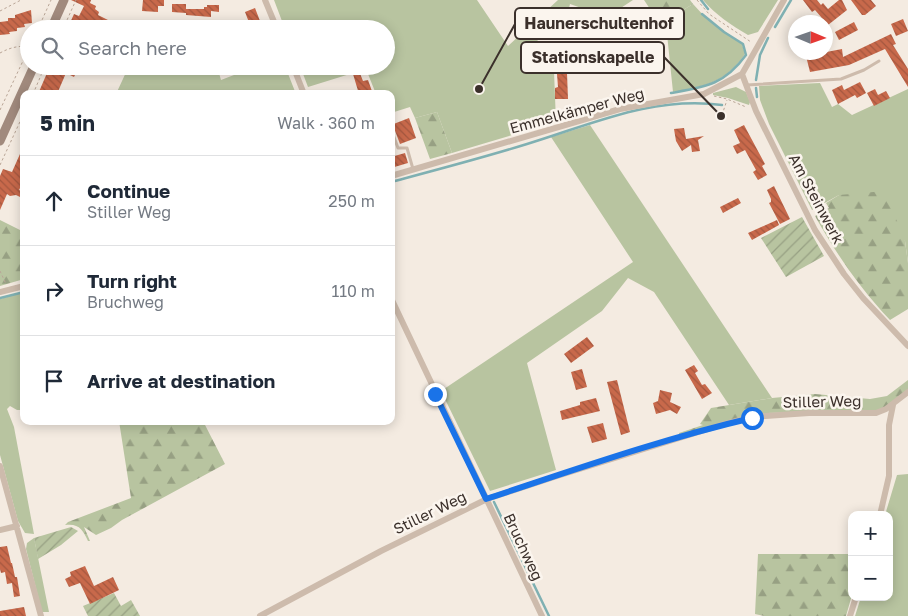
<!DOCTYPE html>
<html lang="en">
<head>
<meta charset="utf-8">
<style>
	body { margin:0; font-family:"Golos Text",sans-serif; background:#f6f6f7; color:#1f2937 }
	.controls { position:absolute; right:15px; bottom:15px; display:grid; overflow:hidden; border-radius:10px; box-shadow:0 2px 12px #0003 }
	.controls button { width:45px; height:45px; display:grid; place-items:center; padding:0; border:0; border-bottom:1px solid #e0e1e3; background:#fff; color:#1f2937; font:25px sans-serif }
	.compass { position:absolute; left:788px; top:15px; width:45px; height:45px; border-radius:50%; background:#fff; box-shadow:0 2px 12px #0003; rotate:92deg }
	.stop { position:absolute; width:15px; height:15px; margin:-11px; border:4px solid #1a73e8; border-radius:50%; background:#fff }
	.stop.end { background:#1a73e8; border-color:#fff; box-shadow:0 1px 5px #0008 }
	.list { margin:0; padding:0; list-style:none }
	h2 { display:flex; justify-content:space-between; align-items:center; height:65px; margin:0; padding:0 20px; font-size:21px }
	h2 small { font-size:16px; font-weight:400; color:#747a83 }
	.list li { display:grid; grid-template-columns:32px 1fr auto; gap:15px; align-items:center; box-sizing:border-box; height:90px; padding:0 20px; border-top:1px solid #e0e1e3 }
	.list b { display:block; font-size:19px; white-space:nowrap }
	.list p { margin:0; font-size:16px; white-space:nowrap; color:#747a83 }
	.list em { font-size:16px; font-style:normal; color:#747a83 }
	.icon { flex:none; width:28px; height:28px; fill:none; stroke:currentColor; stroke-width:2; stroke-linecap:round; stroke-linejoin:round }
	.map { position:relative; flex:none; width:908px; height:616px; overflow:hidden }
	.search { position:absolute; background:#fff; box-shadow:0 2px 12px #0003; left:20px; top:20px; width:375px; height:55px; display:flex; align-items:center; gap:12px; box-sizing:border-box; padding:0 18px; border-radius:28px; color:#747a83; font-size:19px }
	.panel { position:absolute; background:#fff; box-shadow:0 2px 12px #0003; left:20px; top:90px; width:375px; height:335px; border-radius:10px }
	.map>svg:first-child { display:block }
	.grass { fill:#b8c4a0 }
	.forest { fill:url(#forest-firs) }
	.garden { fill:url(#garden-furrows) }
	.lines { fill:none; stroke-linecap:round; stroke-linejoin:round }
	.stream { stroke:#7fb0b2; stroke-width:2.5 }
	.building { fill:url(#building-back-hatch) }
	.path { stroke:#b9a596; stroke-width:1; stroke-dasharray:2.5 2.5; stroke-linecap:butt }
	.lane { stroke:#cdbbac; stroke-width:3 }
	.street { stroke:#cdbbac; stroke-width:6 }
	.secondary { stroke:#a18a7d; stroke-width:9 }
	.route { stroke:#1a73e8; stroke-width:6 }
	.labels { text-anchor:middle; stroke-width:5; stroke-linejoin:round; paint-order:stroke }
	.street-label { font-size:15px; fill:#3b302b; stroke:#fbf5ee }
	.leader { fill:none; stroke:#3b302b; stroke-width:2 }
	.callout-dot { fill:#3b302b; stroke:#fbf5ee; stroke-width:2 }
	.callout { fill:#fbf5ee; stroke:#3b302b; stroke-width:2 }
	.callout-label { font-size:16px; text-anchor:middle; font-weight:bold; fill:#3b302b }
</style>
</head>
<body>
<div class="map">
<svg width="908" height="616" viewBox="0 0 908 616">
	<defs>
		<pattern id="forest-firs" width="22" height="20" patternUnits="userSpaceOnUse" patternTransform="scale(1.25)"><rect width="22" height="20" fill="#b8c4a0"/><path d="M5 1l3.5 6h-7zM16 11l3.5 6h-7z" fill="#97a083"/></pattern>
		<pattern id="garden-furrows" width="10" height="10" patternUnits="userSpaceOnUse" patternTransform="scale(1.25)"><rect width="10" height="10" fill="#b8c4a0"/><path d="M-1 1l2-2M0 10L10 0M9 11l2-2" fill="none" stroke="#97a083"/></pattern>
		<pattern id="building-back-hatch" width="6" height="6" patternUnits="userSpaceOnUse" patternTransform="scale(1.25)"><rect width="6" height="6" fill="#c8694b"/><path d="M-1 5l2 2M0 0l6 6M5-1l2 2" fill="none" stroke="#a4573f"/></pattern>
	</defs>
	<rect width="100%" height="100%" fill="#f4ebe1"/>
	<path class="grass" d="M 274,0 L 477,0 L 508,46 L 558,0 L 633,0 L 607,17 L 570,4 L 564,29 L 542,30 L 529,61 L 554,71 L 556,122 L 452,153 L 437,112 L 415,118 L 410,107 L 391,113 L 391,94 L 376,94 L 366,69 L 308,87 L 300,66 L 386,66 L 386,29 L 285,29 Z
		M 703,0 L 778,0 L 758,32 L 748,35 C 731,25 716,15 703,0 Z
		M 693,4 L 705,17 L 742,44 L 745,54 C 725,83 705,86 673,92 L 667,34 L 660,24 Z
		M 133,66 L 217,66 L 221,80 L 257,66 L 285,66 L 296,94 L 116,94 L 128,68 Z
		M 820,83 L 832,107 L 838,104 L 852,115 L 908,89 L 908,263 L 905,241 L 839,195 L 812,210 L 769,124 L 760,100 L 759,86 Z
		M 736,87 L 746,92 L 750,102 L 749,105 L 728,98 L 713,95 L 713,93 Z
		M 590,125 L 772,398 L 729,405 L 654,292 L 628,278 L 602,311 L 527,363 L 556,470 L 490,491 L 441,391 L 633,262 L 551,137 Z
		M 24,292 L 24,410 L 17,410 L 10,406 L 7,409 L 14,427 L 34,534 L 25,533 L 18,521 L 0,455 L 0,299 Z
		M 908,474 L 908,616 L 855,616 L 861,597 L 889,597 L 889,515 L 885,515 L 897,475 Z
		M 34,538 L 49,612 L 42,612 L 26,549 L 27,543 Z"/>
	<path class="forest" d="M 644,0 L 690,0 L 693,4 L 660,24 Z
		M 437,112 L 452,153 L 430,159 L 415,118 Z
		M 885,191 L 905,241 L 908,263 L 908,309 L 890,320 C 859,287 837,255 815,216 L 829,208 L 826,203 L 839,195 Z
		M 0,220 L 24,232 L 24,279 L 0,286 Z
		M 908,380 L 908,389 L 890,405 L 879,410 L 768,413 L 679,435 L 679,433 L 703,425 L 700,424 L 711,408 L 772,398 L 815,394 L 870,399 L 887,396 Z
		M 119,421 L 203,421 L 225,464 L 122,520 L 111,528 L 96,535 L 84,527 L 90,541 L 88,541 C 83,530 79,523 65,525 L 68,522 L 131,498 Z
		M 758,554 L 852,554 L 852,595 L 846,616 L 764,616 L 755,614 Z"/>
	<path class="garden" d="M 802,217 L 824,256 L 786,277 L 761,238 Z
		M 71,527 L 78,531 L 61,545 L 38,559 L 34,538 Z
		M 114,593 L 121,606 L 131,600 L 140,616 L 88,616 L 83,606 Z"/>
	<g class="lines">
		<path class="stream" d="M 701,0 L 708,9
			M 775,27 L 791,0
			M 756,80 L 760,55 L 768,38
			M 756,88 L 757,97
			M 671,93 C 705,87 724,85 746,55 L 743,44 L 724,32 L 702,14
			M 391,182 C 436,170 482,158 527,144 C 593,124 651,96 722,105
			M 0,298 L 24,292
			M 494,502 L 549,616"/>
	</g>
	<path class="building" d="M 71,0 L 91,0 L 90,3 L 96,6 L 95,9 L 99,12 L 98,15 L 108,20 L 105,26 L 97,22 L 94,29 L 77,29 L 69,25 L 74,14 L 79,16 L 84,6 Z
		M 143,0 L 164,0 L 164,6 L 158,6 L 158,12 L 142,11 Z
		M 803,0 L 817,0 L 821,5 L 823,3 L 828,9 L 839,0 L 842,0 L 847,10 L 828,25 L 815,10 L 812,12 Z
		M 851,0 L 871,0 L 876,6 L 865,15 L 862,15 Z
		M 172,4 L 186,4 L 186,13 L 172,12 Z
		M 207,5 L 219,5 L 219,12 L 211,11 L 211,17 L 186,15 L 186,9 L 204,9 L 204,7 L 207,7 Z
		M 255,8 L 260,21 L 250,25 L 245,12 Z
		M 31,10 L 32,23 L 24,24 L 25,27 L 17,28 L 17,31 L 9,32 L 10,34 L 0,35 L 0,22 L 8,21 L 8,18 L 15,18 L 15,15 Z
		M 903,19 L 908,31 L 896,36 L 891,24 Z
		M 854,22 L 858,30 L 839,40 L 835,32 Z
		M 891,34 L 896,44 L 893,45 L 908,69 L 908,87 L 885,49 L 849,65 L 810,72 L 806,56 L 842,49 L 843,57 Z
		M 633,46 L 641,70 L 629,74 L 626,65 L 630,64 L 625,48 Z
		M 50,66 L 79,66 L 74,77 L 66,73 L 57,94 L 38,94 Z
		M 359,71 L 363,81 L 368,80 L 373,94 L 359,94 L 353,74 Z
		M 567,73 L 568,99 L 555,99 L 555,88 L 558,87 L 557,74 Z
		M 860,82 L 866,93 L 857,98 L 855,95 L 838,104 L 832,90 L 842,85 L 844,90 Z
		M 875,89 L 878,95 L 886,91 L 890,98 L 874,106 L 867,93 Z
		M 409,118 L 416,138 L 400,144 L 394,128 L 391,125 Z
		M 744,125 L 765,164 L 762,166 L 767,175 L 758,180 L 753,172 L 756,170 L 745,150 L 737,154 L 733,146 L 740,143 L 734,130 Z
		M 684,128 L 686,139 L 704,136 L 698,140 L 700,151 L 692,152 L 691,145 L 682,151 L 676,141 L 674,129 Z
		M 24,145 L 24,180 L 19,190 L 24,192 L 24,199 L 16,195 L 10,196 L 7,194 L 0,210 L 0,176 L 3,169 L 12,172 Z
		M 405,153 L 408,163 L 391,168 L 391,157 Z
		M 774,186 L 790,219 L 780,224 L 769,203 L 771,202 L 771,199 L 767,190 Z
		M 738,198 L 741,203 L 723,213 L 720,207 Z
		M 777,220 L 779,225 L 752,240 L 748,233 Z
		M 587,337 L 594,346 L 571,363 L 564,354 Z
		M 694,365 L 698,371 L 695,373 L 702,385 L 705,384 L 712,393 L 702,399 L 685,370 Z
		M 582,369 L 587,387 L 576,390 L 571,372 Z
		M 617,380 L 630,432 L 621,435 L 607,382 Z
		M 660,390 L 672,393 L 670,402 L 681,407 L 677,414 L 670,410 L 656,414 L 653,403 L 658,401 Z
		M 596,398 L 600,411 L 562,420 L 560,411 L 580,405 L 580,402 Z
		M 603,423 L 607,439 L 592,443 L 587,427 Z
		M 7,546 L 11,563 L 12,563 L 15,577 L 17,577 L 20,596 L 14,597 L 12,583 L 7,584 L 5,572 L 1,573 L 0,569 L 0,547 Z
		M 85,566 L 94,586 L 113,577 L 119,590 L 90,604 L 80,583 L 69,587 L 65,579 L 71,576 L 70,572 Z
		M 24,607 L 26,616 L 0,616 L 0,611 Z"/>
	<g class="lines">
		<path class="path" d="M 697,0 L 709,14 L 751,42
			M 0,11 L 21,0
			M 38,29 L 51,0
			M 63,29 L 76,0
			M 0,53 C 9,48 19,45 29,47
			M 33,94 L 45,66
			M 714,96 L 727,99 L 746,107
			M 0,110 L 29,48
			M 722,115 L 727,100
			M 0,165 L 24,113
			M 0,271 L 6,284"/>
		<path class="lane" d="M 747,85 L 841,79 L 864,70 L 879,61
			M 391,129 L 398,148 L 407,148 L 413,169"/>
		<path class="street" d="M 265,0 L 277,29
			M 293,66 L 304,94
			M 742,74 L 756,111 L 815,230 L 844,274 L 863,298 L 908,346
			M 391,176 L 620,109 L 704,94 L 742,74 L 784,0
			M 0,292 L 24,286
			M 391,298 L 542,616
			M 0,466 L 41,616
			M 880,515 L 889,476 L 889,425 L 893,405
			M 0,530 L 17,526
			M 260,616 L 381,551 L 487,499 L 557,476 L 721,425 L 752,417 L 809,413 L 876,413 L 886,409 L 908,392
			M 850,616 L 856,597"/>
		<path class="secondary" d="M 51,29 L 64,0
			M 0,141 L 34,66"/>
	</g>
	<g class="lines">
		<path class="route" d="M 435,394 L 486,499 C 574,470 662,439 752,418"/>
	</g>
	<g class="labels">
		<g class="street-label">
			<text transform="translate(577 111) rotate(-15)" y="5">Emmelkämper Weg</text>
			<text transform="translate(816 199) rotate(62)" y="5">Am Steinwerk</text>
			<text transform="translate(822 402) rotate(-1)" y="5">Stiller Weg</text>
			<text transform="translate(430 513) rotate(-26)" y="5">Stiller Weg</text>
			<text transform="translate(523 547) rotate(65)" y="5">Bruchweg</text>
		</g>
	</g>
	<path class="leader" d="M479 89L515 24M721 116L664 57"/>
	<g class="callout-dot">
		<circle cx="479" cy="89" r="5"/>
		<circle cx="721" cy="116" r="5"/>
	</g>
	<g class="callout">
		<rect x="515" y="8" width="169" height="31" rx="5"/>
		<rect x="521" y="42" width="143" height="31" rx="5"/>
	</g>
	<g class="callout-label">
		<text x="599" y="29">Haunerschultenhof</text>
		<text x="593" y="63">Stationskapelle</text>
	</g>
</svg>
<div class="controls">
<button>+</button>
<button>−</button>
</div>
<svg class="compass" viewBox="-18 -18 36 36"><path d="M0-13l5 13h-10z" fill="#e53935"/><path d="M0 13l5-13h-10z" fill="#747a83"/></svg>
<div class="stop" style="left:752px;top:418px"></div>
<div class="stop end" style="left:435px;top:394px"></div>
<div class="search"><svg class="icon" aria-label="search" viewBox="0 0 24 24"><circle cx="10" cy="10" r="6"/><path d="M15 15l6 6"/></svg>Search here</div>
<section class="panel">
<h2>5 min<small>Walk · 360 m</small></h2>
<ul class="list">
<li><svg class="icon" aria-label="ahead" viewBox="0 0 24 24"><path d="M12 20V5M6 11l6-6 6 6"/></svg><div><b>Continue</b><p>Stiller Weg</p></div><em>250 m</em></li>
<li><svg class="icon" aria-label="right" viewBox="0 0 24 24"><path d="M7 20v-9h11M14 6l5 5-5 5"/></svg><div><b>Turn right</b><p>Bruchweg</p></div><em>110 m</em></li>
<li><svg class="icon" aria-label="arrive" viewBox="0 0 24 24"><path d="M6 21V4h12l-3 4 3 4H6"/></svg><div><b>Arrive at destination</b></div></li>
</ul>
</section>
</div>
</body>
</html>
